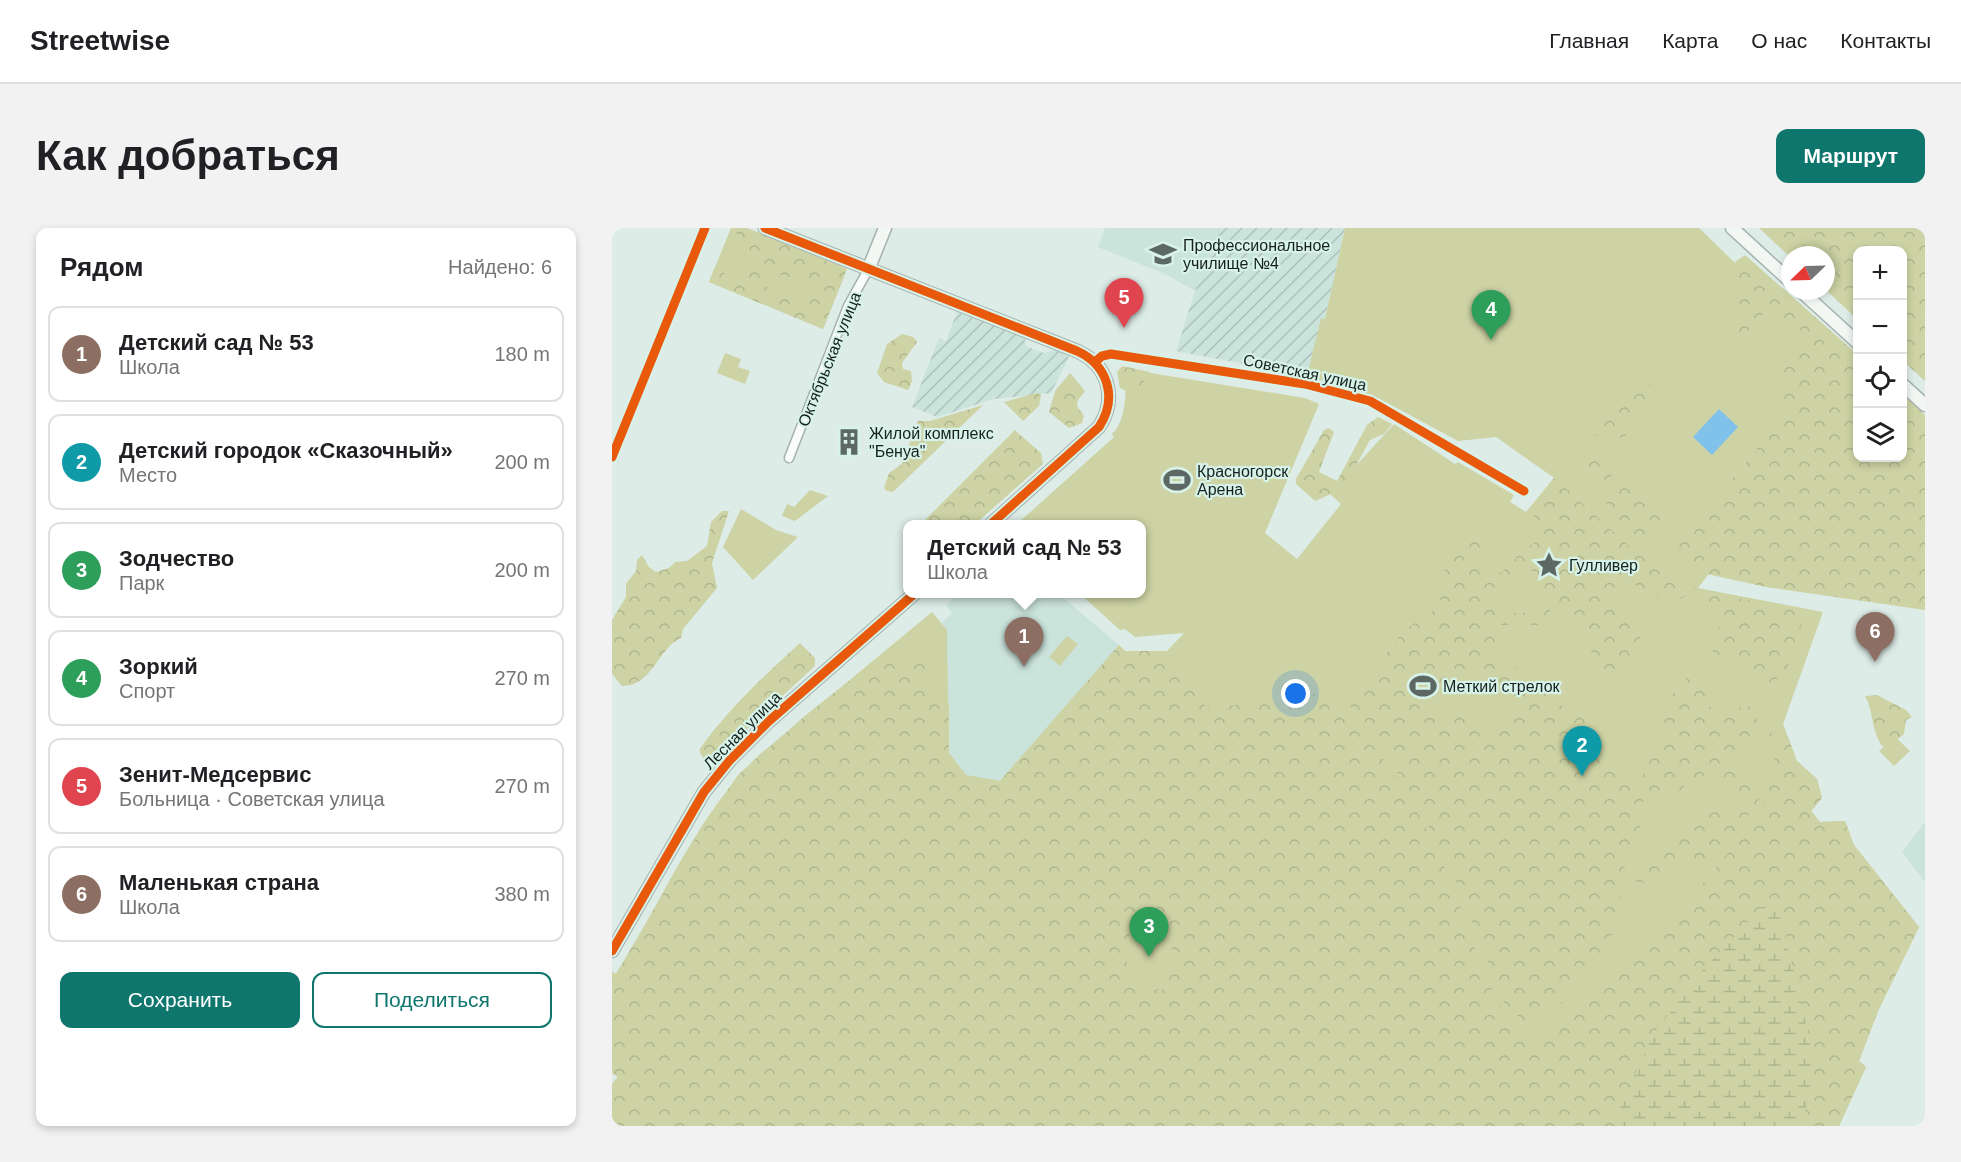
<!DOCTYPE html>
<html lang="ru">
<head>
<meta charset="utf-8">
<style>
	body { margin:0; font-family:Helvetica,sans-serif; background:#f2f2f2; color:#202124 }
	.controls { position:absolute; right:18px; top:18px; display:grid; overflow:hidden; border-radius:12px; box-shadow:0 3px 9px #0003 }
	.controls button { width:54px; height:54px; display:grid; place-items:center; padding:0; border:0; border-bottom:2px solid #e0e0e0; background:#fff; color:#202124; font:30px sans-serif }
	.compass { position:absolute; left:1169px; top:18px; width:54px; height:54px; border-radius:50%; background:#fff; box-shadow:0 3px 9px #0003; rotate:247deg }
	.you { position:absolute; left:684px; top:466px; width:21px; height:21px; margin:-15px; border:4px solid #fff; border-radius:50%; background:#1a73e8; box-shadow:0 0 0 9px #1a73e833 }
	.badge { display:grid; place-items:center; width:39px; height:39px; border-radius:50%; background:#0f766e; color:#fff; font-size:20px; font-weight:700 }
	.pin { position:absolute; translate:-50% -50px; filter:drop-shadow(0 2px 3px #0008) }
	.pin::after { content:''; position:absolute; top:32px; width:21px; height:18px; background:inherit; clip-path:polygon(0 0,100% 0,50% 100%) }
	.popup { position:absolute; left:291px; top:292px; width:243px; height:78px; box-sizing:border-box; display:grid; place-content:center; border-radius:12px; background:#fff; filter:drop-shadow(0 2px 4px #0005); font-size:20px; white-space:nowrap; color:#757577 }
	.popup b { font-size:22px; color:#202124 }
	.popup::after { content:''; position:absolute; left:50%; top:100%; margin-left:-12px; border:12px solid transparent; border-top-color:#fff }
	.list { margin:0; padding:0; list-style:none }
	h2 { display:flex; justify-content:space-between; align-items:center; height:78px; margin:0; padding:0 24px; font-size:26px }
	h2 small { font-size:20px; font-weight:400; color:#757577 }
	.list li { display:grid; grid-template-columns:39px 1fr auto; gap:18px; align-items:center; box-sizing:border-box; height:96px; margin:0 12px 12px; padding:0 12px; border:2px solid #e0e0e0; border-radius:12px }
	.list b { display:block; font-size:22px; white-space:nowrap }
	.list p { margin:0; font-size:20px; white-space:nowrap; color:#757577 }
	.list em { font-size:20px; font-style:normal; color:#757577 }
	.actions { display:flex; gap:12px; padding:18px 24px }
	.actions a { flex:1; padding:14px 0; border:2px solid #0f766e; border-radius:12px; text-align:center; font-size:21px; color:#0f766e }
	.actions .main { background:#0f766e; color:#fff }
	.icon { flex:none; width:33px; height:33px; fill:none; stroke:currentColor; stroke-width:2; stroke-linecap:round; stroke-linejoin:round }
	.map { position:relative; flex:none; width:1313px; height:898px; overflow:hidden; border-radius:12px }
	header { display:flex; align-items:center; gap:36px; box-sizing:border-box; height:84px; padding:0 30px; background:#fff; border-bottom:2px solid #e0e0e0 }
	header strong { font-size:28px }
	nav { display:flex; gap:33px; margin-inline-start:auto; font-size:21px }
	.intro { display:flex; align-items:center; justify-content:space-between; box-sizing:border-box; height:144px; padding:0 36px }
	h1 { margin:0; font-size:42px }
	.button { padding:15px 27px; border-radius:12px; background:#0f766e; color:#fff; font-size:21px; font-weight:700 }
	main { display:flex; gap:36px; padding:0 36px }
	aside { flex:1; background:#fff; border-radius:12px; box-shadow:0 3px 9px #0003 }
	.map>svg:first-child { display:block }
	.built { fill:#cae3db }
	.industrial { fill:url(#industrial-furrows) }
	.green { fill:#cdd3a4 }
	.forest { fill:url(#forest-crowns); fill-rule:evenodd }
	.wetland { fill:url(#wetland-marsh) }
	.water { fill:#81c2ea }
	.lines { fill:none; stroke-linecap:round; stroke-linejoin:round }
	.street-casing { stroke:#a5b1ad; stroke-width:11 }
	.secondary-casing { stroke:#a5b1ad; stroke-width:15 }
	.street { stroke:#fafcfb; stroke-width:8 }
	.secondary { stroke:#f2f7f3; stroke-width:12 }
	.cycleway-casing { stroke:#d7f2e9; stroke-width:13 }
	.cycleway { stroke:#e8590c; stroke-width:9 }
	.labels { text-anchor:middle; stroke-width:4.5; stroke-linejoin:round; paint-order:stroke }
	.poi-label { font-size:16px; fill:#17211e; stroke:#d7f2e9; text-anchor:start }
	.street-label { font-size:16px; fill:#17211e; stroke:#d7f2e9 }
</style>
</head>
<body>
<header>
<strong>Streetwise</strong>
<nav><a>Главная</a><a>Карта</a><a>О нас</a><a>Контакты</a></nav>
</header>
<div class="intro"><h1>Как добраться</h1><a class="button">Маршрут</a></div>
<main>
<aside>
<h2>Рядом<small>Найдено: 6</small></h2>
<ul class="list">
<li><span class="badge" style="background:#8d6e63">1</span><div><b>Детский сад № 53</b><p>Школа</p></div><em>180 m</em></li>
<li><span class="badge" style="background:#0f9aa8">2</span><div><b>Детский городок «Сказочный»</b><p>Место</p></div><em>200 m</em></li>
<li><span class="badge" style="background:#2e9e5b">3</span><div><b>Зодчество</b><p>Парк</p></div><em>200 m</em></li>
<li><span class="badge" style="background:#2e9e5b">4</span><div><b>Зоркий</b><p>Спорт</p></div><em>270 m</em></li>
<li><span class="badge" style="background:#e0444e">5</span><div><b>Зенит-Медсервис</b><p>Больница · Советская улица</p></div><em>270 m</em></li>
<li><span class="badge" style="background:#8d6e63">6</span><div><b>Маленькая страна</b><p>Школа</p></div><em>380 m</em></li>
</ul>
<div class="actions"><a class="main">Сохранить</a><a>Поделиться</a></div>
</aside>
<div class="map">
<svg width="1313" height="898" viewBox="0 0 1313 898">
	<defs>
		<pattern id="industrial-furrows" width="10" height="10" patternUnits="userSpaceOnUse" patternTransform="scale(1.5)"><rect width="10" height="10" fill="#cae3db"/><path d="M-1 1l2-2M0 10L10 0M9 11l2-2" fill="none" stroke="#adc2bc"/></pattern>
		<pattern id="forest-crowns" width="20" height="18" patternUnits="userSpaceOnUse" patternTransform="scale(1.5)"><rect width="20" height="18" fill="#cdd3a4"/><path d="M2 6a3 3 0 1 1 6 0M12 15a3 3 0 1 1 6 0" fill="none" stroke="#afb58d"/></pattern>
		<pattern id="wetland-marsh" width="20" height="14" patternUnits="userSpaceOnUse" patternTransform="scale(1.5)"><rect width="20" height="14" fill="#cdd3a4"/><path d="M1 5h8M5 5V1M11 12h8M15 12V8" fill="none" stroke="#afb58d"/></pattern>
	</defs>
	<rect width="100%" height="100%" fill="#ddece7"/>
	<path class="built" d="M 493,0 L 610,0 L 583,63 L 555,47 L 486,19 Z
		M 347,366 L 447,366 L 507,417 L 388,553 L 354,547 L 337,525 L 335,402 L 330,395 L 340,385 L 334,377 Z
		M 1313,594 L 1313,654 L 1290,624 Z"/>
	<path class="industrial" d="M 610,0 L 733,0 L 713,91 L 710,90 L 695,148 L 564,123 L 583,63 Z
		M 345,84 L 413,110 L 414,118 L 423,122 L 432,125 L 443,122 L 457,129 L 439,165 L 382,171 L 325,189 L 300,179 L 327,110 L 334,113 Z"/>
	<path class="green" d="M 119,0 L 135,0 L 235,41 L 211,101 L 97,54 Z
		M 733,0 L 1087,0 L 1245,153 L 1086,360 L 1211,384 L 1171,496 L 1185,533 L 1205,551 L 1210,570 L 1199,583 L 1208,594 L 1233,593 L 1242,617 L 1307,699 L 1266,783 L 1247,833 L 1254,839 L 1227,898 L 0,898 L 0,856 L 6,849 L 0,845 L 0,744 L 4,746 C 50,674 85,586 147,527 L 320,384 L 335,402 L 337,525 L 354,547 L 388,553 L 507,417 L 513,423 L 555,423 L 572,405 L 523,409 L 513,401 L 508,402 L 468,366 L 529,366 L 529,296 L 405,296 L 502,209 L 500,206 C 516,191 513,161 514,141 L 693,170 L 707,176 L 653,305 L 685,331 L 729,276 L 718,266 L 782,196 L 843,236 L 846,234 L 902,267 L 898,274 L 914,284 L 942,250 L 884,209 L 846,213 L 768,171 L 695,148 L 709,90 L 713,91 Z
		M 113,125 L 129,131 L 126,139 L 138,143 L 133,156 L 105,145 Z
		M 198,262 L 216,268 L 183,293 L 170,288 L 175,276 L 182,279 Z
		M 129,281 L 164,302 L 186,309 L 141,352 L 111,319 Z
		M 455,408 L 466,416 L 448,438 L 437,429 Z
		M 1282,508 L 1298,523 L 1282,538 L 1267,523 Z"/>
	<path class="forest" d="M 119,0 L 135,0 L 235,41 L 211,101 L 97,54 L 102,41 L 109,41 L 116,51 L 120,50 L 127,54 L 135,52 L 137,48 L 133,31 L 138,26 L 137,17 ZM 150,41 L 175,49 L 184,49 L 205,58 L 194,77 L 185,76 L 183,68 L 185,65 L 180,59 L 165,65 C 155,60 149,56 147,44 Z
		M 1147,0 L 1313,0 L 1313,153 L 1291,133 L 1290,22 L 1246,22 L 1245,91 L 1214,62 L 1214,27 L 1178,29 Z
		M 1133,27 L 1245,126 L 1246,230 L 1290,230 L 1291,167 L 1313,187 L 1313,382 L 1154,359 L 1095,346 L 1050,321 L 1063,306 L 1084,297 L 1086,290 L 1145,222 C 1151,206 1174,183 1172,167 C 1171,157 1165,146 1163,136 L 1177,120 L 1190,112 L 1190,104 L 1174,90 L 1153,84 L 1134,106 L 1105,110 L 1128,83 L 1123,34 Z
		M 290,106 L 301,109 L 305,114 L 290,135 L 291,141 L 299,143 L 300,153 L 296,162 L 272,154 L 265,145 L 275,116 Z
		M 510,138 L 538,144 L 523,167 L 508,160 L 505,144 Z
		M 458,145 L 473,163 L 466,172 L 465,178 L 472,188 L 470,195 L 457,200 L 437,184 L 443,163 Z
		M 1033,153 L 1041,159 L 1048,169 L 1032,185 L 1022,189 L 1013,208 L 1000,213 L 978,205 L 1023,156 Z
		M 424,165 L 429,167 L 427,178 L 411,193 L 392,174 Z
		M 371,177 L 281,264 L 275,263 L 272,260 L 277,245 L 290,236 L 306,193 L 318,193 Z
		M 766,189 L 780,196 L 772,206 L 758,212 L 740,245 L 721,265 L 703,273 L 684,256 L 684,251 L 712,202 L 717,200 L 722,204 L 707,244 L 725,253 L 755,197 Z
		M 403,202 L 429,225 L 431,236 L 363,296 L 309,296 Z
		M 978,226 L 988,229 L 1001,251 L 1016,261 L 1025,261 L 1035,270 L 1049,277 L 1049,296 L 1037,308 L 1025,309 L 1000,285 L 971,235 Z
		M 942,250 L 1027,327 L 1086,361 L 1058,377 L 1015,352 L 1002,367 L 1001,376 L 1011,389 L 1033,404 L 1018,423 L 1016,440 L 1009,445 L 993,446 C 983,435 973,413 973,397 L 948,377 L 940,380 L 926,397 L 881,397 L 888,429 L 914,448 L 940,473 L 971,488 L 996,530 L 1006,554 C 1014,559 1019,560 1028,555 L 1036,533 L 1052,515 C 1049,475 1055,471 1081,443 L 1093,453 L 1096,478 L 1111,485 L 1133,478 L 1141,480 L 1146,495 L 1160,503 L 1159,511 L 1152,516 L 1144,517 L 1127,533 L 1126,542 L 1132,548 L 1139,547 L 1149,559 L 1149,567 C 1136,593 1114,614 1097,637 L 1072,636 L 1063,641 L 1055,639 L 1047,651 L 1025,656 L 1022,643 L 1080,594 L 1097,585 L 1122,579 C 1124,561 1117,553 1102,543 L 1072,557 L 1067,573 L 1035,564 C 1027,579 1028,596 1029,613 L 1014,627 L 1010,661 L 995,728 L 977,744 L 962,764 L 937,786 L 914,796 L 892,775 L 840,644 L 802,570 L 755,496 L 731,470 C 739,464 750,458 757,450 C 773,432 795,381 824,394 L 818,385 L 829,374 L 826,360 L 831,351 L 833,341 L 865,304 L 873,318 L 869,339 L 878,349 C 898,345 905,321 923,315 L 922,275 ZM 907,340 C 930,343 929,348 936,369 L 907,387 L 884,377 C 885,364 897,348 907,340 ZM 871,446 L 904,474 L 874,510 L 845,485 L 833,499 L 818,487 L 829,474 L 824,469 L 837,453 Z
		M 110,283 L 117,283 L 100,335 L 105,360 L 71,401 L 69,410 C 45,421 41,458 10,458 L 0,446 L 0,392 L 14,369 L 14,356 L 24,343 L 25,332 L 30,327 L 37,339 L 44,344 L 57,340 L 63,334 L 75,333 L 95,318 L 99,294 Z
		M 1094,364 L 1194,383 L 1175,441 L 1154,461 L 1137,459 L 1139,443 L 1123,429 L 1107,427 L 1100,423 L 1108,394 L 1091,384 L 1090,372 Z
		M 188,415 L 203,430 L 203,438 L 139,497 L 106,534 L 99,538 L 92,532 L 87,522 C 116,481 151,449 188,415 Z
		M 507,417 L 513,423 L 555,423 L 595,481 L 710,465 C 764,510 805,576 833,640 C 859,697 873,783 926,822 L 1028,724 L 1086,661 L 1150,584 L 1171,496 L 1185,533 L 1205,551 L 1210,570 L 1199,583 L 1208,594 L 1233,593 L 1242,617 L 1307,699 L 1266,783 L 1247,833 L 1254,839 L 1227,898 L 1190,898 L 1203,834 L 1168,686 L 1155,674 L 1091,742 L 1040,808 L 1006,884 L 1004,898 L 0,898 L 0,856 L 6,849 L 0,845 L 0,744 L 4,746 L 92,596 L 126,547 L 195,486 L 269,428 L 285,440 L 313,428 L 318,467 L 337,476 L 337,525 L 354,547 L 388,553 ZM 530,677 C 541,678 552,686 558,695 C 562,703 559,756 553,762 L 519,759 L 514,744 L 520,686 Z
		M 1265,467 L 1294,482 L 1300,489 L 1294,492 L 1292,506 L 1277,518 L 1270,518 C 1258,499 1263,488 1253,468 Z"/>
	<path class="wetland" d="M 1155,674 L 1168,686 L 1203,834 L 1190,898 L 1004,898 L 1006,884 L 1040,808 L 1091,742 Z"/>
	<path class="water" d="M 1107,181 L 1126,199 L 1100,227 L 1081,209 Z"/>
	<g class="lines">
		<defs>
			<path id="street" d="M 483,134 L 490,128 L 499,126 L 693,156 L 758,173 L 912,263
				M 0,229 L 93,0
				M 177,230 L 236,78 L 256,42"/>
			<path id="secondary" d="M 153,0 L 465,123 C 496,137 506,170 487,199 L 379,296
				M 1120,0 L 1178,53
				M 256,42 L 273,0
				M 1189,63 L 1246,115
				M 1290,156 L 1313,177
				M 0,723 L 92,564 L 118,532 L 157,493 L 302,366"/>
		</defs>
		<use href="#street" class="street-casing"/>
		<use href="#secondary" class="secondary-casing"/>
		<use href="#street" class="street"/>
		<use href="#secondary" class="secondary"/>
		<defs>
			<path id="cycleway" d="M 153,0 L 465,123 C 496,137 506,170 487,199 L 379,296
				M 483,134 L 490,128 L 499,126 L 693,156 L 758,173 L 912,263
				M 0,229 L 93,0
				M 0,723 L 92,564 L 118,532 L 157,493 L 302,366"/>
		</defs>
		<use href="#cycleway" class="cycleway-casing"/>
		<use href="#cycleway" class="cycleway"/>
	</g>
	<defs>
		<symbol id="university-bare" viewBox="-9 -9 18 18"><path d="M0-5L7-2L0 1L-7-2ZM-4 1L0 2.5L4 1V4Q0 6-4 4Z" fill="#5c6864" stroke="#d7f2e9" stroke-width="2.5" paint-order="stroke"/></symbol>
		<symbol id="building-bare" viewBox="-9 -9 18 18"><path d="M-4-6H4V6H1V3H-1V6H-4ZM-2.5-4.3h1.7v1.8h-1.7ZM.8-4.3h1.7v1.8H.8ZM-2.5-1h1.7V.8h-1.7ZM.8-1h1.7V.8H.8Z" fill="#5c6864" stroke="#d7f2e9" stroke-width="2.5" paint-order="stroke"/></symbol>
		<symbol id="stadium-bare" viewBox="-9 -9 18 18"><path d="M0-5a6.5 5 0 1 0 0 10a6.5 5 0 1 0 0-10ZM-3.5-1.8h7v3.6h-7Z" fill="#5c6864" stroke="#d7f2e9" stroke-width="2.5" paint-order="stroke"/></symbol>
		<symbol id="sight-bare" viewBox="-9 -9 18 18"><path d="M0-6L1.8-2.2L6-1.7L2.9 1.2L3.7 5.4L0 3.3L-3.7 5.4L-2.9 1.2L-6-1.7L-1.8-2.2Z" fill="#5c6864" stroke="#d7f2e9" stroke-width="2.5" paint-order="stroke"/></symbol>
	</defs>
	<g fill-rule="evenodd">
		<use href="#university-bare" x="532" y="7" width="38" height="38"/>
		<use href="#building-bare" x="218" y="195" width="38" height="38"/>
		<use href="#stadium-bare" x="546" y="233" width="38" height="38"/>
		<use href="#sight-bare" x="918" y="318" width="38" height="38"/>
		<use href="#stadium-bare" x="792" y="439" width="38" height="38"/>
	</g>
	<g class="labels">
		<g class="poi-label">
			<text x="571" y="23">Профессиональное<tspan x="571" dy="18">училище №4</tspan></text>
			<text x="257" y="211">Жилой комплекс<tspan x="257" dy="18">"Бенуа"</tspan></text>
			<text x="585" y="249">Красногорск<tspan x="585" dy="18">Арена</tspan></text>
			<text x="957" y="343">Гулливер</text>
			<text x="831" y="464">Меткий стрелок</text>
		</g>
		<g class="street-label">
			<text transform="translate(217 131) rotate(-68)" y="6">Октябрьская улица</text>
			<text transform="translate(693 144) rotate(12)" y="6">Советская улица</text>
			<text transform="translate(130 502) rotate(-45)" y="6">Лесная улица</text>
		</g>
	</g>
</svg>
<div class="controls">
<button>+</button>
<button>−</button>
<button><svg class="icon" aria-label="locate" viewBox="0 0 24 24"><circle cx="12" cy="12" r="6"/><path d="M12 2v4M12 18v4M2 12h4M18 12h4"/></svg></button>
<button><svg class="icon" aria-label="layers" viewBox="0 0 24 24"><path d="M12 4l9 5-9 5-9-5zM3 14l9 5 9-5"/></svg></button>
</div>
<svg class="compass" viewBox="-18 -18 36 36"><path d="M0-13l5 13h-10z" fill="#e53935"/><path d="M0 13l5-13h-10z" fill="#757577"/></svg>
<div class="you"></div>
<div class="pin badge" style="left:412px;top:439px;background:#8d6e63">1</div>
<div class="popup"><b>Детский сад № 53</b>Школа</div>
<div class="pin badge" style="left:970px;top:548px;background:#0f9aa8">2</div>
<div class="pin badge" style="left:537px;top:729px;background:#2e9e5b">3</div>
<div class="pin badge" style="left:879px;top:112px;background:#2e9e5b">4</div>
<div class="pin badge" style="left:512px;top:100px;background:#e0444e">5</div>
<div class="pin badge" style="left:1263px;top:434px;background:#8d6e63">6</div>
</div>
</main>
</body>
</html>
